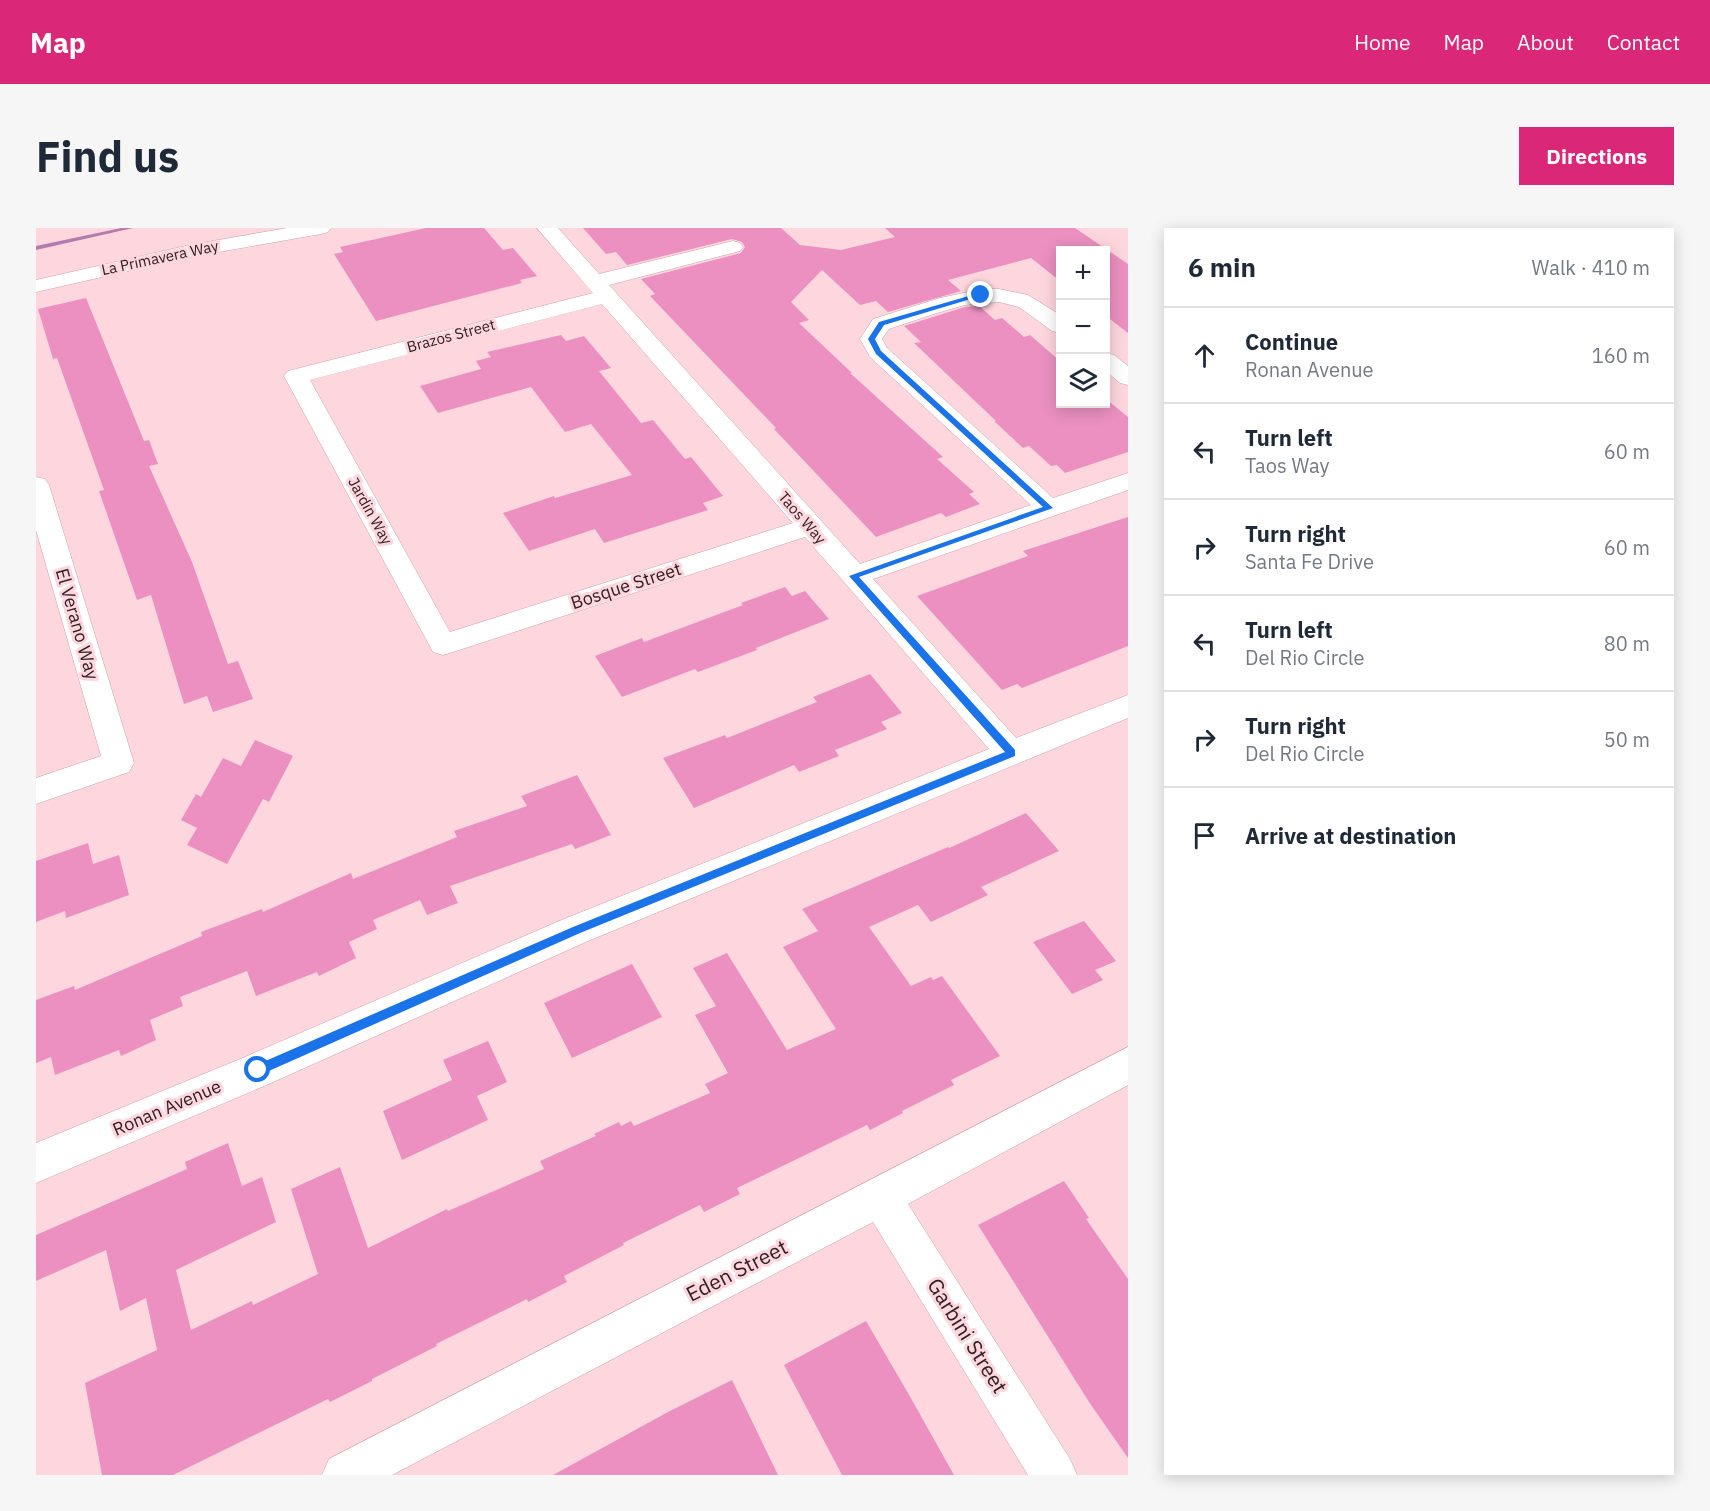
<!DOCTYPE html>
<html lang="en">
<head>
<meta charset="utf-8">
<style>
	body { margin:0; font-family:"IBM Plex Sans",sans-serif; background:#f6f6f7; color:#1f2937 }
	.controls { position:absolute; right:18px; top:18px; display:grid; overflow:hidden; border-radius:0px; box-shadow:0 3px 15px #0003 }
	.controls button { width:54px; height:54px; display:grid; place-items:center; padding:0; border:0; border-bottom:2px solid #e0e1e3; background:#fff; color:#1f2937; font:30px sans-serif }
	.stop { position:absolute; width:18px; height:18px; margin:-14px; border:4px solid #1a73e8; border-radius:50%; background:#fff }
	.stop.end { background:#1a73e8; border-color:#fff; box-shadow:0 2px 6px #0008 }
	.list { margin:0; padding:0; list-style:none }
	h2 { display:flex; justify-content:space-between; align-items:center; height:78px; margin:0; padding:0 24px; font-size:26px }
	h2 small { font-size:20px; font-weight:400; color:#747a83 }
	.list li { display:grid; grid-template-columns:39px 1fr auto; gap:18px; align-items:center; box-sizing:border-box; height:96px; padding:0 24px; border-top:2px solid #e0e1e3 }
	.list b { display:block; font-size:22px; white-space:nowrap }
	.list p { margin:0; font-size:20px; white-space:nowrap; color:#747a83 }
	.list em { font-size:20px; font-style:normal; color:#747a83 }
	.icon { flex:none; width:33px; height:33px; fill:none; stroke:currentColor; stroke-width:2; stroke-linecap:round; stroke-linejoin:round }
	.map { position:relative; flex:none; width:1092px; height:1247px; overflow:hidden; border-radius:0px }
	header { display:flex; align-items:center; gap:36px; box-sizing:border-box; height:84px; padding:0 30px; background:#db2777; color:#fff }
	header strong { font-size:28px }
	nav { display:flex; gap:33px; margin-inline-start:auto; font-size:21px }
	.intro { display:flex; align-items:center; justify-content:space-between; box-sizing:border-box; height:144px; padding:0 36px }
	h1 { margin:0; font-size:42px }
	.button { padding:15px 27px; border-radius:0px; background:#db2777; color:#fff; font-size:21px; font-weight:700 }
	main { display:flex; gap:36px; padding:0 36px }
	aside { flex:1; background:#fff; border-radius:0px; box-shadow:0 3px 15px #0003 }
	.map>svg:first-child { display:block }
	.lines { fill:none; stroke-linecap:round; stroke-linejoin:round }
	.stream { fill:#b47cae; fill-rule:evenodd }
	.building { fill:#eb90c1 }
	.minor-casing { stroke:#c7a2a9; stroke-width:1 }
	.minor { fill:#fff; fill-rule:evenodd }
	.route { fill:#1a73e8 }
	.labels { text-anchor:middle; stroke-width:6; stroke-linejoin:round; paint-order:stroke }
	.far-street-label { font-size:15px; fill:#2f2023; stroke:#fed6de }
	.street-label { font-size:18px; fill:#2f2023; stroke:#fed6de }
	.near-street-label { font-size:21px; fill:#2f2023; stroke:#fed6de }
</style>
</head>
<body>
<header>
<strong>Map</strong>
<nav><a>Home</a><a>Map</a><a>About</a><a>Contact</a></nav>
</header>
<div class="intro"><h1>Find us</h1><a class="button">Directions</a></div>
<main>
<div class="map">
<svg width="1092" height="1247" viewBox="0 0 1092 1247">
	<rect width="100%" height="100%" fill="#fed6de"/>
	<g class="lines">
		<path class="stream" d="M 85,0 L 97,0 L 0,22 L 0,18 Z"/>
	</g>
	<path class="building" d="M 390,0 L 448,0 L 467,22 L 477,20 L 501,48 L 484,52 L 486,55 L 340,93 L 298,26 L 307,24 L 304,19 Z
		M 547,0 L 745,0 L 764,17 L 805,22 L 859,9 L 849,0 L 1039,0 L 1092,36 L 1092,105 L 1070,88 L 1070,22 L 1024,22 L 1024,53 L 995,30 L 912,52 L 925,63 L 852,84 L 840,73 L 824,77 L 786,42 L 755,74 L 773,92 L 763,95 L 816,145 L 814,145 L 907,229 L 901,231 L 938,264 L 933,266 L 944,276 L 910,289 L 905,285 L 840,309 L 738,201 L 740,200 L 614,68 L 619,66 L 605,51 L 705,25 L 709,19 L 706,14 L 696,11 L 591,37 L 580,24 L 570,26 Z
		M 50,70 L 108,213 L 113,212 L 122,236 L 113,238 L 156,334 L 192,436 L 202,433 L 217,471 L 177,484 L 171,468 L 148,476 L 115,367 L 101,372 L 63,263 L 68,262 L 21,130 L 17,131 L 2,81 Z
		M 943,78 L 959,92 L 966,90 L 988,109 L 994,107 L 1024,133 L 1024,176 L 1070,176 L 1070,171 L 1092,189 L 1092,224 L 1029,245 L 1021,237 L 1015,238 L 993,218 L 987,220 L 958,193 L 960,193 L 878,115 L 885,114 L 868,98 L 929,79 Z
		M 525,107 L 530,113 L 548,108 L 575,140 L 563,143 L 605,195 L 617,192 L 649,231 L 655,229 L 687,268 L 667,275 L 672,282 L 568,315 L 559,301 L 493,323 L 467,285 L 518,268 L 519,270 L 596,247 L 555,196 L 529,204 L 495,159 L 402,185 L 384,158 L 445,141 L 440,133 L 455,129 L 451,124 Z
		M 1092,289 L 1092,418 L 986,460 L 981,456 L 966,462 L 881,368 L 992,328 L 987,323 Z
		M 749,359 L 756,368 L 769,363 L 793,391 L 720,420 L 721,422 L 662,444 L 659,441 L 586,469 L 559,428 L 606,410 L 608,414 L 707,377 L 705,375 Z
		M 834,446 L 866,485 L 845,494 L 851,501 L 799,522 L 803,528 L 763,544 L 758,537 L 658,580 L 627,530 L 689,507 L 691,510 L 781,474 L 777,469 Z
		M 219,512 L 257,528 L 233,574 L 227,571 L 191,636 L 151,617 L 161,600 L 145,592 L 160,566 L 165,569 L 187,530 L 205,538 Z
		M 541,547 L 575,607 L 539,621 L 536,616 L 414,658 L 422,675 L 391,687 L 384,672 L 337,692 L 341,701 L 313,714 L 320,730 L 283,748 L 281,744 L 220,768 L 211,743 L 144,769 L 147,778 L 114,792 L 120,812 L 85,828 L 83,822 L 19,847 L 15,829 L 0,835 L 0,772 L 38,758 L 39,762 L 166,708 L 165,704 L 226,681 L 227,684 L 315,645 L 317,651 L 421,609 L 418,603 L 491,578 L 485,568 Z
		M 990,585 L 1023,623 L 945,659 L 952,667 L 895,694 L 882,677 L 833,699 L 875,758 L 895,749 L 897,752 L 906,748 L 964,828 L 915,852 L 918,857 L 866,883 L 867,885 L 834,902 L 831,897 L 701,960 L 704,966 L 668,984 L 664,977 L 587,1015 L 588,1017 L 528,1048 L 531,1054 L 492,1074 L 491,1071 L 400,1116 L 401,1118 L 336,1151 L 336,1153 L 294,1174 L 292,1171 L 137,1247 L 66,1247 L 49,1155 L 121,1122 L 110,1070 L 84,1083 L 70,1022 L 0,1053 L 0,1007 L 151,941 L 149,934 L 192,915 L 206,958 L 226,949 L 240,994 L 140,1042 L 155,1102 L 216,1073 L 217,1077 L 282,1046 L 255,961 L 304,939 L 332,1020 L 411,981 L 412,983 L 508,941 L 504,933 L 560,908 L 558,906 L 583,894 L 585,898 L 595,893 L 598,898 L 674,865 L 669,856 L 692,845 L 659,787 L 680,778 L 657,740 L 691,725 L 751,822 L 800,801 L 747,719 L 782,703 L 766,681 L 912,619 L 913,620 Z
		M 52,615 L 57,636 L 83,627 L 93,667 L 30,690 L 29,683 L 0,694 L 0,633 Z
		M 1048,693 L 1080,733 L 1059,742 L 1067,752 L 1036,766 L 997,714 Z
		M 596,736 L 626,789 L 536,830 L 508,775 Z
		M 452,813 L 471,854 L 441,868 L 452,892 L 366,932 L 347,883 L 416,852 L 407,832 Z
		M 1028,953 L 1053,990 L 1050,991 L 1092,1051 L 1092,1230 L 1053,1174 L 942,997 Z
		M 830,1093 L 872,1165 L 918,1247 L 806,1247 L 748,1137 Z
		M 696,1152 L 742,1247 L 517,1247 L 632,1184 Z"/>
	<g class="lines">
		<defs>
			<path id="minor" d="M 251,0 L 295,0 L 292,4 L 285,6 L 154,29 L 0,64 L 0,52 L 154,17 Z
				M 501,0 L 522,0 L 563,46 L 697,13 L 704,15 L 707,19 L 704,23 L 573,57 L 824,336 L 995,277 L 834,129 L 824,111 L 837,91 L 904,70 L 947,61 L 963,61 L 992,67 L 1024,87 L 1024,105 L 1016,103 L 983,79 L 963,74 L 929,77 L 901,85 L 853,101 L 846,111 L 851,120 L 1017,270 L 1092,245 L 1092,262 L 837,351 L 980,510 L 1092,467 L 1092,490 L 552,713 L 235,855 L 0,955 L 0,915 L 209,829 L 528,691 L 953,521 L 769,309 L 417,424 L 407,427 L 397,424 L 248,148 L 252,143 L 557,65 ZM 566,76 L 757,295 L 414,404 L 274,152 Z
				M 1070,125 L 1078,127 L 1092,138 L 1092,157 L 1084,155 L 1070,143 Z
				M 0,249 L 9,251 L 13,257 L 98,535 L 93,544 L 0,576 L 0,550 L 65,528 L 0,302 Z
				M 1092,819 L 1092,857 L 872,976 L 1034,1231 L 1041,1247 L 992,1247 L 837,994 L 356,1247 L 286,1247 L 293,1231 Z"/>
		</defs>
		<use href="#minor" class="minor-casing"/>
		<use href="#minor" class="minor"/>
	</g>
	<path class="route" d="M 943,65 L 948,67 L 848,97 L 839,111 L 845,123 L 1017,280 L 823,349 L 979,522 L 979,528 L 544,705 L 226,846 L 218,846 L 218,838 L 537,699 L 969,524 L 813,348 L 1007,279 L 840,126 L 832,111 L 843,94 Z"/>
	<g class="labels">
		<g class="far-street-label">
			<text transform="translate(124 30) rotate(-12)" y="5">La Primavera Way</text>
			<text transform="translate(415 108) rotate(-15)" y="5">Brazos Street</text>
			<text transform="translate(334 283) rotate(61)" y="5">Jardin Way</text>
			<text transform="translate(766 290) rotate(49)" y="5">Taos Way</text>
		</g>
		<g class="street-label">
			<text transform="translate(590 358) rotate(-18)" y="6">Bosque Street</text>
			<text transform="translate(41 396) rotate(74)" y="6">El Verano Way</text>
			<text transform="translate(131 880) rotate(-23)" y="6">Ronan Avenue</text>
		</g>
		<g class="near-street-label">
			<text transform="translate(701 1043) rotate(-27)" y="7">Eden Street</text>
			<text transform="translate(931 1108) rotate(58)" y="7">Garbini Street</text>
		</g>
	</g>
</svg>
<div class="controls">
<button>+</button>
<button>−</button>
<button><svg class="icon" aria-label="layers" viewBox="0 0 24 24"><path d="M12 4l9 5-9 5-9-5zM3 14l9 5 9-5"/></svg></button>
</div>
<div class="stop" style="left:222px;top:842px"></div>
<div class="stop end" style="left:945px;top:67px"></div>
</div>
<aside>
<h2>6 min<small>Walk · 410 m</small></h2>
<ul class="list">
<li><svg class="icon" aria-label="ahead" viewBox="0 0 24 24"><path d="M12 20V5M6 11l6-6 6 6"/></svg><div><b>Continue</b><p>Ronan Avenue</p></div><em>160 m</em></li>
<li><svg class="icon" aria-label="left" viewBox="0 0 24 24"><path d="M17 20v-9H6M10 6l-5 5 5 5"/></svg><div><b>Turn left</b><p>Taos Way</p></div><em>60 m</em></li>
<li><svg class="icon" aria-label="right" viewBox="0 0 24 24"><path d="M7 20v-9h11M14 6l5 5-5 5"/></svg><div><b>Turn right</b><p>Santa Fe Drive</p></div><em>60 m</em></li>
<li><svg class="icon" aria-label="left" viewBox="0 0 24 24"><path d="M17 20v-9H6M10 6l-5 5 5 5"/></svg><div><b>Turn left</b><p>Del Rio Circle</p></div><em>80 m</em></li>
<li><svg class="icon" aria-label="right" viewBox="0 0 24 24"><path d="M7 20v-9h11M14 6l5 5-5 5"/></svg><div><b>Turn right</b><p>Del Rio Circle</p></div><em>50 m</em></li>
<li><svg class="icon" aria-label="arrive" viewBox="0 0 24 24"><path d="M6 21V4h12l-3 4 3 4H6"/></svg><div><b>Arrive at destination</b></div></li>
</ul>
</aside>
</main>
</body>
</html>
